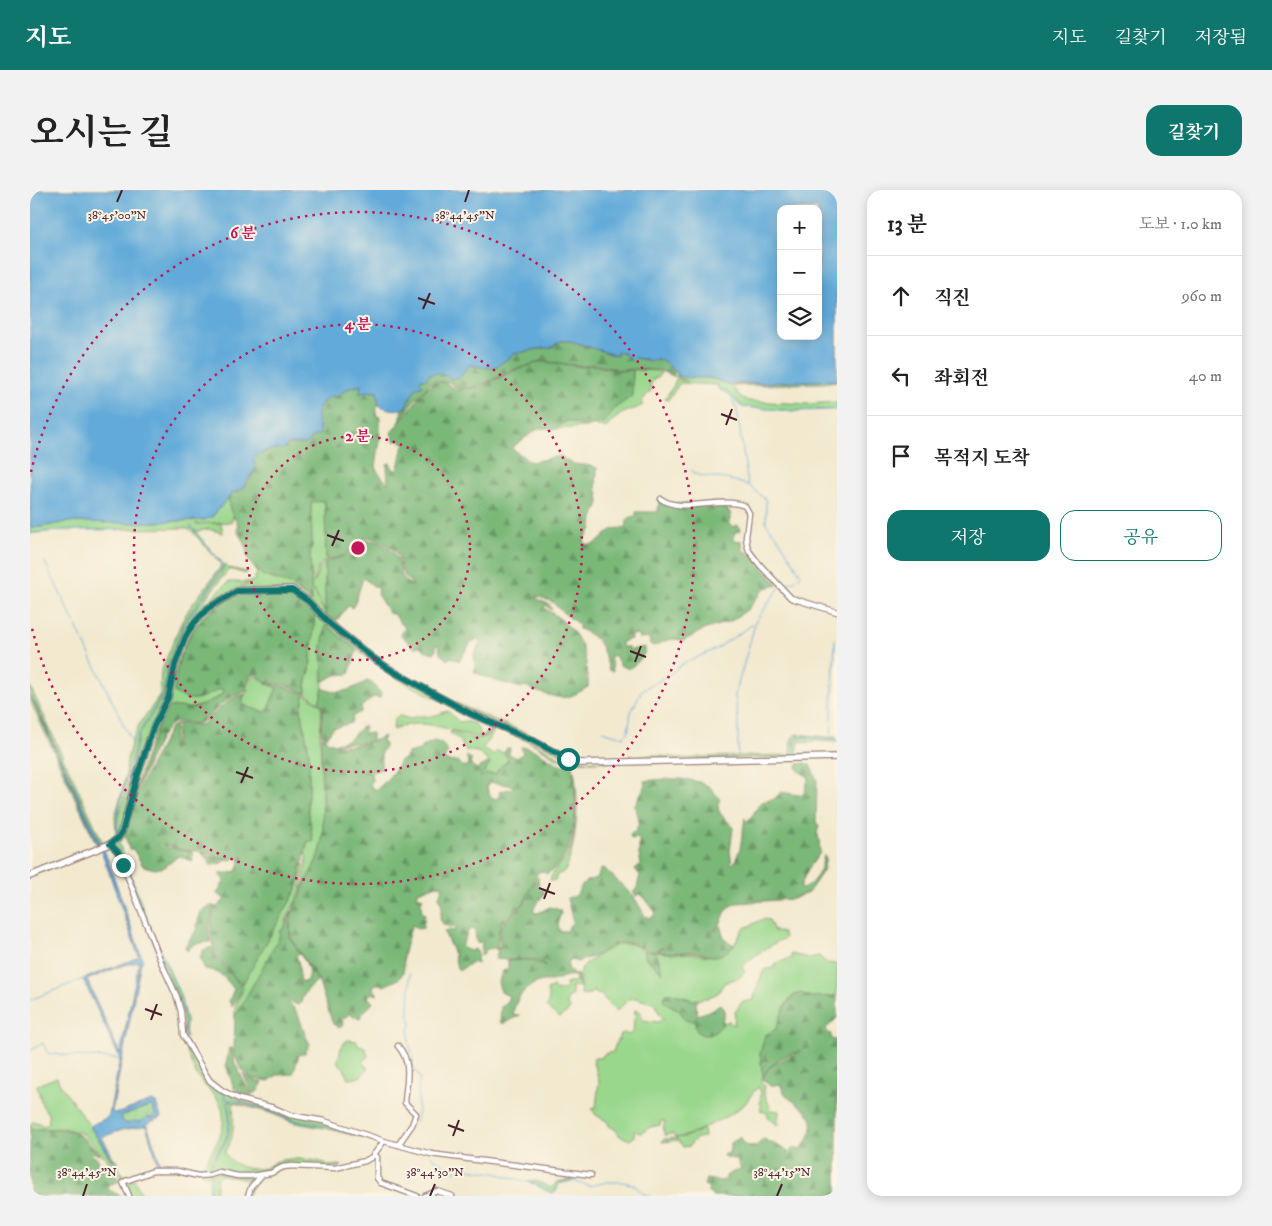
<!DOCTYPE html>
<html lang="ko">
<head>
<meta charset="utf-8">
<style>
	body { margin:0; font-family:"IM FELL DW Pica","Noto Serif KR",serif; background:#f2f2f2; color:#222 }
	.controls { position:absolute; right:15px; top:15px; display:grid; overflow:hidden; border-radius:10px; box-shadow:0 2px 12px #0003 }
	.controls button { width:45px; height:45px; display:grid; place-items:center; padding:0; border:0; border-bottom:1px solid #e0e0e0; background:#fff; color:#222; font:25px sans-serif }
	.stop { position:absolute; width:15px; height:15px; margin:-11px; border:4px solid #0f766e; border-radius:50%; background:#fff }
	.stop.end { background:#0f766e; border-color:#fff; box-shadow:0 1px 5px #0008 }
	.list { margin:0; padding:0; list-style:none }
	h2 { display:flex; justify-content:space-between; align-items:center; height:65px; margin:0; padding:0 20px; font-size:21px }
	h2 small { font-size:16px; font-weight:400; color:#767676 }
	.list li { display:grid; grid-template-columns:32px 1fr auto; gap:15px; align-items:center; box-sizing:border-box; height:80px; padding:0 20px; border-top:1px solid #e0e0e0 }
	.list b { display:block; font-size:19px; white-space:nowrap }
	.list em { font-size:16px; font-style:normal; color:#767676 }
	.actions { display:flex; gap:10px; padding:15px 20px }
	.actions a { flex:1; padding:11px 0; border:1px solid #0f766e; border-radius:15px; text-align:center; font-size:18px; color:#0f766e }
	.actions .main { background:#0f766e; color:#fff }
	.icon { flex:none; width:28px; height:28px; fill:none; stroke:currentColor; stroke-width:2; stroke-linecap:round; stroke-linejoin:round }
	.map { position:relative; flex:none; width:807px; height:1006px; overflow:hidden; border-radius:15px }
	header { display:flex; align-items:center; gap:30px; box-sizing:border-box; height:70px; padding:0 25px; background:#0f766e; color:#fff }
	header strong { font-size:24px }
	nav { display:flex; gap:28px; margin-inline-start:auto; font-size:18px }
	.intro { display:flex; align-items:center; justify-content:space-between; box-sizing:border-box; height:120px; padding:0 30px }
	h1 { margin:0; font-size:35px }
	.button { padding:12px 22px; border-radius:15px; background:#0f766e; color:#fff; font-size:18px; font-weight:700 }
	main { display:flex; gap:30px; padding:0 30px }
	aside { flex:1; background:#fff; border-radius:15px; box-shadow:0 2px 12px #0003 }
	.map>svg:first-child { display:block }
	.green { fill:#99d78c; stroke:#727b5c }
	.forest { fill:url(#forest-firs); stroke:#626c52; fill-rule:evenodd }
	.wetland { fill:url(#wetland-marsh); stroke:#727b5c }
	.water { fill:#62aad9; stroke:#566482; fill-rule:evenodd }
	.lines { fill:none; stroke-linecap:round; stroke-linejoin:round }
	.stream { stroke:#62aad9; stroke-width:1 }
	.minor-casing { stroke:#9e847d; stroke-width:7 }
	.tertiary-casing { stroke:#9e847d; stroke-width:8 }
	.minor { stroke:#fff; stroke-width:4.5 }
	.tertiary { stroke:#fff; stroke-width:5.5 }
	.route { stroke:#0f766e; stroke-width:6 }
	.ticks { fill:none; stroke:#4a1f2b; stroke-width:2 }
	.ring { fill:none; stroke:#c2185b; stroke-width:2.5; stroke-dasharray:2.5 5 }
	.ticks-label { font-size:12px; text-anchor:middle; fill:#4a1f2b; stroke:#fcf5e5; stroke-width:4; stroke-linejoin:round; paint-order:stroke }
	.centre { fill:#c2185b; stroke:#fcf5e5; stroke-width:2.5 }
	.ring-label { font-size:15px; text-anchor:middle; font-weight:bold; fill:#c2185b; stroke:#fcf5e5; stroke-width:4; stroke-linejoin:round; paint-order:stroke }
</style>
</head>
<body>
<header>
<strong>지도</strong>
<nav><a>지도</a><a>길찾기</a><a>저장됨</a></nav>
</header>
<div class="intro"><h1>오시는 길</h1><a class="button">길찾기</a></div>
<main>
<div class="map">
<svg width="807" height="1006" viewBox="0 0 807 1006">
	<defs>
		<pattern id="forest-firs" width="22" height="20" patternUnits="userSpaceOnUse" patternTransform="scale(1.25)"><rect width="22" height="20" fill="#7ab878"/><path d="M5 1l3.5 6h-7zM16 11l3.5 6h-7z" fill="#669563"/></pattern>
		<pattern id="wetland-marsh" width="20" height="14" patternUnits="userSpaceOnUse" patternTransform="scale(1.25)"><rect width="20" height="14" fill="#99d78c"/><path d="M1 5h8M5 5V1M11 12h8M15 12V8" fill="none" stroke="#85b879"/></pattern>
	</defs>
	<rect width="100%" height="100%" fill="#fcf5e5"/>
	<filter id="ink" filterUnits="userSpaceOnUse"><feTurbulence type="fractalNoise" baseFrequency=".02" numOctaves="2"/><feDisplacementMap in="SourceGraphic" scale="10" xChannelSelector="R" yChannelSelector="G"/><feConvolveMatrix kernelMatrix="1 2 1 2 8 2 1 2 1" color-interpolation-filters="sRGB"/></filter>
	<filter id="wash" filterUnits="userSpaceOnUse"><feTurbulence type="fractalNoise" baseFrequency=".0096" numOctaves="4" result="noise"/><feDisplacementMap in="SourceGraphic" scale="20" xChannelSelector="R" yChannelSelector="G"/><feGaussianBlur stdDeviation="1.12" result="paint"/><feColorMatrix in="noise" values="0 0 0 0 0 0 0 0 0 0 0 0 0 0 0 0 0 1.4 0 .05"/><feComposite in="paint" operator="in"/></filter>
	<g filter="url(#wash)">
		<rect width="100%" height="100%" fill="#f2e9cf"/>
		<path class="green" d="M 603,180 L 627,181 L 631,183 L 627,188 L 625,187 L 620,196 L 622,199 L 611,212 L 613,215 C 606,219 600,220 593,223 C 589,225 587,228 583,230 L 576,238 L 571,236 L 525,239 L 537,231 L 555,236 L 572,232 L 588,215 L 598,209 L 602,201 Z
			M 644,181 L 648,183 L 647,186 C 662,189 687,185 696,195 L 807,190 L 807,191 L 793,193 L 703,196 L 702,197 L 711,207 L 718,211 L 777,214 L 807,212 L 807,219 L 764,221 L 713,217 L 696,201 L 688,199 L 688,195 L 650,193 L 638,210 L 635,208 L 644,195 L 646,189 L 658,191 L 643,186 Z
			M 198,308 L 200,319 L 204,328 L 202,328 L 202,332 L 165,334 L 191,333 L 193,343 L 178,339 L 167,342 L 160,336 L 194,375 L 155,431 L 136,480 L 135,495 L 132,505 L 108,545 L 87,626 L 87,645 L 88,626 L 96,602 L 109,545 L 133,506 L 136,495 L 137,480 L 156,432 L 191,383 L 195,374 L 199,378 L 217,382 L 216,384 L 199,379 L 174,411 L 176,413 L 198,392 L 219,392 L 188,409 L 178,417 L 163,432 L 154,448 L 144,472 L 137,504 L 123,534 L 105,589 L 89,646 C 75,659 21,677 0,685 L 0,682 L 67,656 L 0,510 L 0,505 L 68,655 L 71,654 L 0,503 L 0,496 L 73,653 L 83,649 L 86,645 L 85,626 L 92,602 L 96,583 L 97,569 L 102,551 L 109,535 L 130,505 L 131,482 L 151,433 L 159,419 L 189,379 L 191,374 L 161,340 L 155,338 L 36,340 L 0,343 L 0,337 L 11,337 L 37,332 L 97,333 L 174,330 L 182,327 Z
			M 295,311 L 296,370 C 287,374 285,385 284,393 L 290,377 L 295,372 L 295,423 L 284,400 L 298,431 L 267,401 L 210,399 L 224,390 L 227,383 L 225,379 L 234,386 L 258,393 L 282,411 L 280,362 L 282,356 L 281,312 Z
			M 258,401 L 266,404 L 337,466 L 466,536 L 458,545 L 449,547 C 418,542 394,525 363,540 L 364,530 L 366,527 L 370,526 L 380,529 C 388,524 392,527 401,526 C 407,526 412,522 418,521 L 429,532 L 435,531 L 445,534 L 452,546 L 464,538 L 366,488 L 327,460 L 296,435 L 292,456 L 293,498 L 289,513 L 276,503 L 276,495 L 280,480 L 285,424 C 272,406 259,404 238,404 C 229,404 220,402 211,404 C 202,405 195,411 188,416 C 156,439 150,465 144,502 C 161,514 173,507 190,499 L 194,500 C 192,509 173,515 164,518 C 161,519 158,518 156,519 C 147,521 138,527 130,531 L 105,602 L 103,603 L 148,469 L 162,438 L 175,423 L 204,403 Z
			M 298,428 C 311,432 319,446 330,455 C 340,464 352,471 364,479 C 407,507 460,528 508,548 C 525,555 536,566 556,571 C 571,574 605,565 624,565 C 635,566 661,570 669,567 L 762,565 C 760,558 758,550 766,544 L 807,548 L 767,546 L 764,550 L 765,560 L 766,548 L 768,547 L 807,550 L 807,552 L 782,551 L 780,553 L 769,551 L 767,565 L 804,564 L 807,564 L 807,566 L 551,572 L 531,564 L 499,547 L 448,525 L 380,489 L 336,461 L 299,432 Z
			M 223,485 C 228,487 240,495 247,498 L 240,514 L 240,518 L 235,522 L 229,522 L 213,514 C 212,506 216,505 219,498 C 221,494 220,490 223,485 Z
			M 275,504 L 292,516 L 290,544 L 293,643 L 290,663 L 276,692 L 269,711 L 265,714 L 274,694 L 277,667 L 275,662 L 278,651 L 283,652 L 277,612 L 279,600 L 279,564 L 271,518 Z
			M 468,537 L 502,551 L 534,570 L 528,569 L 502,553 L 466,538 L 453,558 L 463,565 L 467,561 L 474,563 L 478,569 L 477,572 L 473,574 L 465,585 L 461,584 L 451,587 L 449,586 L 455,581 L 460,573 L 448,562 L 435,560 L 429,549 L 421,544 L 420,541 C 443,548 449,555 468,537 Z
			M 544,581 C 550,610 547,654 535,681 L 527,685 L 525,690 L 520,691 C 522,680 532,675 537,666 C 549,641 546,607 544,581 Z
			M 106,604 L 95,645 L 89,654 L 118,732 L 150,805 L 156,831 L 155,849 L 152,821 L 88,662 L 82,654 L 85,652 L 103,608 Z
			M 274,674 L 271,701 L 257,728 L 254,738 L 250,741 L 249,748 L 205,827 C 202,812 215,805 212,795 L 267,699 L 270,688 L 270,678 Z
			M 733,729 L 739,730 L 744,741 L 753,743 L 755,748 C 744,753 719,768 712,777 L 715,782 L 710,787 L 694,793 L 688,803 L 677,808 L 663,810 L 642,803 L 638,814 L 649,820 L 653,826 L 665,832 L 665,838 L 684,843 L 694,833 L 699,831 L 703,835 L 704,835 L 705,822 L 712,812 L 724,810 L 725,802 L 734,780 L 745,777 L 744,774 L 761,768 L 761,764 L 779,768 L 789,766 L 797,773 L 807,774 L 807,806 L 781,807 L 777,805 L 765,804 L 756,814 L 746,839 L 730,864 L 733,886 L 731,893 L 735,896 L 734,902 L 741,920 L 749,921 L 748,935 L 739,928 L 737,923 L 731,921 L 730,912 L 731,903 L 729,897 L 725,900 L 715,914 L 701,924 L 662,944 L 646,948 L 643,944 L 635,945 L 633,940 L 635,931 L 631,931 L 630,935 L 620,937 L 612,943 L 604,941 L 604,947 L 600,950 L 590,946 L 585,939 L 579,936 L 578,932 L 566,925 L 562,919 L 566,917 L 569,891 L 565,876 L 563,875 L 564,868 L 571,868 L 574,864 L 583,862 L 587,850 L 589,850 L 589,845 L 595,843 L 598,845 L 603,842 L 605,820 L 611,822 L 612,830 L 628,832 L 634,829 L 629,823 L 626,814 L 605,808 L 599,809 L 588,820 L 585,820 L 571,805 L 562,802 L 566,798 L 560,804 L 551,805 C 551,793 547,785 554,775 C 570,764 592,744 611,759 C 614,762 614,766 617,769 C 622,774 627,778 632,782 L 626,762 L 645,764 L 659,763 L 678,766 L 704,755 L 713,739 Z
			M 546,791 L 549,794 L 550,798 L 547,796 L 542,797 L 542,806 L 540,806 L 536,813 L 540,819 L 530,828 L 516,817 C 521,809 518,807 517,800 L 523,797 L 526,801 L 535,799 L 536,794 Z
			M 153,849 L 161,861 L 173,886 L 194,907 L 198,919 L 199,932 L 197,945 L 193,954 L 182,969 L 179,985 L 173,985 C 173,966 191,954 193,935 C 196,905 177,905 165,882 C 160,872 157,860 153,849 Z
			M 318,850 L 327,851 L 328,856 L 335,857 L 338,866 L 333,872 L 338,879 C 332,886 328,889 318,889 L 314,878 L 307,872 C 312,863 308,856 318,850 Z
			M 27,887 L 29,893 C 48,919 65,943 81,970 L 85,971 L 83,967 L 89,973 L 87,975 L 94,986 L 99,989 L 93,990 L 80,973 L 53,944 L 34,938 L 0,939 L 0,936 L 3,932 L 7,932 L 14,936 L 19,933 L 18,924 L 12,915 L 7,895 Z
			M 180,891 L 209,910 L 296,932 L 307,937 L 264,930 L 241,920 L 197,909 L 195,905 Z
			M 198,911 L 241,922 L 264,931 L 297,936 L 343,950 L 294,938 L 265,933 L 240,923 L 205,913 L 203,915 C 204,929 205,950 195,961 C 198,975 222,982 235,978 C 240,976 243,972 248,971 C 260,967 291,969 301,976 L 308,975 L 312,976 L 305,978 C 288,977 270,973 254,977 C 243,979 234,984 223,985 C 207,987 196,981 180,984 C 181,971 187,965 194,955 C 202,942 201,925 198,911 Z
			M 673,939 L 674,947 C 668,947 662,950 660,956 L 653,957 L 648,950 L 632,952 L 634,949 L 655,947 Z
			M 190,982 L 201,985 L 230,985 L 217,1006 L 212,1006 L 219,990 L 191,985 L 187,988 L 185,1006 L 180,1006 L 180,985 Z
			M 543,987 L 542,991 L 529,993 L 524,1003 C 515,1002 508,994 498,992 L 506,991 L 521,998 L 527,992 L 541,989 Z
			M 104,989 L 112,1005 L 115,1006 L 101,1006 L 95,995 L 96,992 Z"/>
		<path class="forest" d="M 530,151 L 541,151 L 587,166 L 587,162 C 594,162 599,167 605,168 C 618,172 646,164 643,186 L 628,180 L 604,179 L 590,180 L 563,174 L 554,176 L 510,171 L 498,176 L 482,180 L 463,190 L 442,198 L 427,198 L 419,192 L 406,192 L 399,194 L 393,202 C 406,188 414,191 427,200 L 450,197 L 483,181 L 510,172 L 527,173 L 553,177 L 562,175 L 590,181 L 603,180 L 602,206 L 585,218 L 575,232 L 555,236 L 537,231 L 525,239 L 511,238 L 506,240 L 481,258 L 501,272 L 531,266 C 544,279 553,272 567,278 L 566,301 L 568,302 L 569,313 L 563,328 L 562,339 L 555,348 L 554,352 L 559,355 C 575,354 576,334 595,339 C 599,333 593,328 606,326 L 606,322 L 628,322 L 629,309 L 637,314 L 692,313 L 701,324 L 699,334 L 704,337 L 707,335 L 710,337 L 710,341 L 705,342 L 704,350 L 712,351 L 713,361 L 719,362 L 748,395 L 735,398 L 718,419 L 701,431 L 673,440 L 653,451 C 640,446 635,452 624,456 L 620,454 L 619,448 L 609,448 L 606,444 L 600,446 L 601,449 L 591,452 L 592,457 L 599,457 L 600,460 L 615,457 C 616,467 606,473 599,479 L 590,475 L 585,465 L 580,467 L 583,481 L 579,480 C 573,458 571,448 549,439 L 549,435 C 540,427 529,421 523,412 L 507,406 L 507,409 L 519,414 L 522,420 L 515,415 L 514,418 C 541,434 555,450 557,482 C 557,487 559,492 558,497 C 530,514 530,507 501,500 L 501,498 L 494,496 L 492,498 L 466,491 L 444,482 L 445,474 L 444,464 L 451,452 L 447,450 L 445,452 L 442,451 L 429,471 L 421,467 L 418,470 L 410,464 L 409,455 L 406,455 L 406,460 L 404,463 L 396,461 L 390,456 L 384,458 L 371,445 L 375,437 L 370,433 L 365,425 L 359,423 L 347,404 L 348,399 L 333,388 L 325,413 L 322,418 L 318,416 L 307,430 L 298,428 L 295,423 L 295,372 C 306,369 319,366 327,357 L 310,367 L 296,370 L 295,311 L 281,312 L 282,356 L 280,362 L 282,412 L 260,394 L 234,386 L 225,379 L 218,370 L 216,357 L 207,340 L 209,334 L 208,335 L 200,319 L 198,308 C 203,302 207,303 212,299 C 218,294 222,285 226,278 L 223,270 L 227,265 L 259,253 L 276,254 L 289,242 L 290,237 L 287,222 L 291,214 L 300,206 L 305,207 L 319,198 L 331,195 L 330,204 L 337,201 L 347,202 L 349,215 L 347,216 L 346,225 L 350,227 L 350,251 L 346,276 L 347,281 L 358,294 L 357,274 L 360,273 L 364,280 L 367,280 C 371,270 370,261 375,254 L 369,250 L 365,252 L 361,243 L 391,205 L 384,210 L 369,232 L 372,219 L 375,217 L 386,198 L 393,195 L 389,192 C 394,186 403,182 410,183 L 410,185 L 413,186 L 440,175 L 467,176 C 472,172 478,167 484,164 C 499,157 517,163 530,151 ZM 338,347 C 348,349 364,357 369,367 C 371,372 370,377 373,383 C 375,388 380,391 383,396 C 366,388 373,376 366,366 C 359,356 342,346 331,352 Z
			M 210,403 L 262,403 L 276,413 L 285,424 L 280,480 L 276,495 L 276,503 L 256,495 L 235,492 L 226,484 L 221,484 L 216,501 C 210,505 204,505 198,509 C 189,514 178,531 168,533 C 157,535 149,527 139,536 C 125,550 115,585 105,602 L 130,530 L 136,518 C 145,515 151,518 161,518 C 168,518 190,508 194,502 L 194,500 L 190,499 C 171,508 163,515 144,502 C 145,496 145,491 146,486 C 150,459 164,433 186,417 C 194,411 201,406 210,403 Z
			M 296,435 L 327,460 L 319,484 L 305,485 L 293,492 L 292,456 Z
			M 339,490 L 351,503 L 350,508 L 343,507 L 331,517 L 331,522 L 323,526 L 321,533 L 303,538 L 295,549 L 291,543 L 293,516 L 289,513 L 293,498 C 308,507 325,498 339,490 Z
			M 235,493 L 256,497 L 275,504 L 271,518 L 279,564 L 279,600 L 277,612 L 283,652 L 278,651 C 272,663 278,666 270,678 L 270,688 L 267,699 L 212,795 L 202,785 L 196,776 L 185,767 L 180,741 L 185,716 L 187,717 L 195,709 L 187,704 L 195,690 L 189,684 L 201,683 L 208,680 L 210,672 L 208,667 L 199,670 L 197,668 L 188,668 L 180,663 L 148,659 L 133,654 L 139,658 L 162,662 L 163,672 L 150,666 L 147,667 L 135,677 L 125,679 L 113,676 L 103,659 L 99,659 L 95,645 L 106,604 L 140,538 L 146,534 L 142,561 L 146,549 L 148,533 L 167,535 L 173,534 L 199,510 L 215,504 L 212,511 L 214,516 L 235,522 L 240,518 L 240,514 L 247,498 Z
			M 333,536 L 335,536 L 333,544 L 342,543 L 342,550 L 334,553 L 306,553 L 318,550 Z
			M 291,546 C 306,562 338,555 354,546 L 352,552 L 355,554 L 355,557 L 351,562 L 351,579 L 341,582 L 342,590 L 340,594 L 342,598 L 346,600 C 353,595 368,578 370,570 L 373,570 L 378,563 L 389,560 L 393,556 L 404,551 L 411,553 L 418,561 L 414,569 L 419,572 L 428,571 L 433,577 L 438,575 L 437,566 L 442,570 L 440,573 L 443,577 L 447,579 L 458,573 L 460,574 L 450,586 L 451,587 L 456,584 L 466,584 C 468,578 471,575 477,572 L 478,569 L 474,563 L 477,558 L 480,558 L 479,564 L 487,568 L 493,563 L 491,557 C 505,557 514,567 527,573 C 532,575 537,575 542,576 C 547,600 547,644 535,665 C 531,674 524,680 516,684 L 514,681 L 508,682 L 494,713 L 471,734 L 469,741 L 467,760 L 464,758 L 457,759 L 451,766 L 452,752 L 451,751 L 448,754 L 446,751 L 445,740 L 439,739 L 431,757 L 440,761 L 445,759 L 448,762 L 447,769 L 448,772 L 446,774 L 442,772 L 429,781 L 427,778 L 424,764 L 414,742 L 416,740 L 425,741 L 425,738 L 414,735 L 410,729 L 412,715 L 409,707 L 413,696 L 407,695 L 388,702 L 387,706 L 393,708 L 391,712 L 392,723 L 395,724 L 393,738 L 388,739 L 382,735 C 380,739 373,764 373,768 C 374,774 375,780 371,786 C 368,791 359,793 354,796 L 351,794 L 345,794 L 343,798 L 347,803 L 347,805 L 342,803 L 338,807 L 343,813 C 339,818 333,821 330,828 L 319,824 L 315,828 L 312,827 L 313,835 L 310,838 L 303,834 L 288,790 L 264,754 L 261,747 L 260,739 L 261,727 L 265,714 L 269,711 L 276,692 L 290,663 L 293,643 ZM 459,592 L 484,596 L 481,599 L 470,601 L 469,606 L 466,609 L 460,606 L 457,598 Z
			M 775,573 L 780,575 L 787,590 L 786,632 L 789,637 L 787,642 L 789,649 L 790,663 L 778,679 L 770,697 L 773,699 C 780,696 790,684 791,677 C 793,672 792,670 794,665 L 796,668 L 793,681 L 778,703 L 762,709 L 706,713 C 696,717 695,724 691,732 C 689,737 685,738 683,742 L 690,736 L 695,750 L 704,755 C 683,776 678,761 659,762 C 648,763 638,763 627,761 L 634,757 L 625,761 L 619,761 L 626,762 L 633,783 L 617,769 L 613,761 L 617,761 L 602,753 L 589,753 L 567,765 L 547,772 L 542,770 L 538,773 L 538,778 L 543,783 L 540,783 L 548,785 L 549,794 L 546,791 L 545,786 C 535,784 530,790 521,791 C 517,791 514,790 509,792 C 495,796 484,810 483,825 L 490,825 L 473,834 L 470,832 L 471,817 L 476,813 L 479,806 L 471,802 L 468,792 L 473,781 L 478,779 L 478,771 C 492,768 504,770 516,776 C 503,765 491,771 477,770 C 473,770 469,769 465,769 L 470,754 L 470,741 L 471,736 L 495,713 L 499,701 L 508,687 L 509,700 L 514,700 L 514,704 L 505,716 L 503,722 L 508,723 L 520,717 L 530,720 L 531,724 L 528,731 L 529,741 L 538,741 L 539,736 L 543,732 L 537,708 L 546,706 C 549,701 551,694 557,691 C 562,689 565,689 569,686 L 569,682 L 573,677 L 604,707 L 615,726 L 621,728 L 626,723 L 614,707 L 609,704 L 606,706 L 603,703 L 607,698 L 610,685 L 605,679 L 611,674 L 609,665 L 609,647 L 601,649 L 600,644 C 612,637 610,627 604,616 L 615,596 L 614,591 C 634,589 661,586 678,596 C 682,598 686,605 689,608 C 690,611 688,613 688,616 C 688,626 700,631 703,638 L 700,661 L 702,674 L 704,674 L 710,659 L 715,628 L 716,632 L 720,629 L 729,615 L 732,612 L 744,609 L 751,602 L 767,605 L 774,604 L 779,587 L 770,582 L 767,578 L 768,574 Z
			M 171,663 C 183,664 184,670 197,669 L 192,673 L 180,675 L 178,670 Z
			M 181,716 L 184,716 L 178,740 L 180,752 L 164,754 L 157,761 L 155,756 C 158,751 162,747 165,742 C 170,732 166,719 181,716 Z
			M 262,721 L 259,729 L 260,748 L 288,790 C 281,796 272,804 271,813 L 268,815 L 260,811 L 259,813 C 273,825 270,839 280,854 L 275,863 L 269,865 L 263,884 L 247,885 L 239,891 L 223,889 L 210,878 L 204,862 L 205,827 L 249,748 L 250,741 L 254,738 ZM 268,763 C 276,770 283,783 275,792 L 271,791 C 268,782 271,775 266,766 Z
			M 181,757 L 185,769 L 194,776 L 212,797 L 212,800 L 202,817 L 199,811 L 204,799 C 194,787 192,782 175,779 L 170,769 L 172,761 Z
			M 642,803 L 663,810 L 668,810 L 666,814 L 667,825 C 676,823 683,819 690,814 L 694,820 L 694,827 L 692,829 L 694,833 C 686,841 679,850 667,842 L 665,832 L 655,829 L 649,820 L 638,814 L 633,810 L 636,804 Z
			M 771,803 L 781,807 L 807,806 L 807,828 L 799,836 L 796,837 L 797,842 L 801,844 L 801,849 L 807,850 L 807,1006 L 683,1006 L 678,1002 L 679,997 L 674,995 L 676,989 L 688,991 L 696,990 L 696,986 C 699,983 707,981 712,978 L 709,976 L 707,970 L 693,966 L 693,965 L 699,963 L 701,953 L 711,947 L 711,951 L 715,955 L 725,957 L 734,949 L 760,962 L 763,958 L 771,960 C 775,953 781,946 782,938 C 785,924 768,915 759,908 C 755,905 752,899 750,894 C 742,896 738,896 733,889 L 739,877 L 771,861 C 756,865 741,872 733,886 L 730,864 L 735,845 L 746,839 C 751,826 755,807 771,803 Z
			M 199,858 L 202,858 L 205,874 L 222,907 L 210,903 L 204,898 L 196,875 Z
			M 213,883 L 224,891 L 233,892 L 228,901 L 222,904 Z
			M 7,939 C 15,941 22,938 31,939 C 48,940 59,953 70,964 L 69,965 L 63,962 L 61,964 L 69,970 L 67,975 L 69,979 L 72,979 L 78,976 L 89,990 L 88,992 L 78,995 L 79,1000 L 91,1006 L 0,1006 L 0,940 Z"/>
		<path class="wetland" d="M 120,916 L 122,917 L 126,925 C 116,931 106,934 95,933 L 91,928 L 93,925 Z"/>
		<path class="water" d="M 0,0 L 807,0 L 807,190 L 703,194 L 701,196 L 681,188 L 660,188 L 647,186 L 648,183 C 632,173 639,167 617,171 L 615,169 L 604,168 L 602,170 L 590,161 L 587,162 L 587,166 L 541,151 L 530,151 L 521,158 L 512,158 L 484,164 L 467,176 L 458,178 L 440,175 L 436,178 L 429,189 L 425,187 L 422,189 L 418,187 L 417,185 L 410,185 L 410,183 L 399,184 L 396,189 L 391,189 L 389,191 L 393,195 L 386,198 L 375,217 C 368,222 356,219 349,215 L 347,202 L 337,201 L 330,204 L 331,195 L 319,198 L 305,207 L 300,206 C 292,213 286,218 287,230 C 288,235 290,237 289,242 L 291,244 L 281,248 L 276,254 L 259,254 L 252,260 C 242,257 230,262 223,270 L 226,278 L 211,300 L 203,302 L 182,327 L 174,330 L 97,333 L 37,332 L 11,337 L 0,337 ZM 751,19 L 788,19 L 788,146 L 751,146 Z
			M 0,503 L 71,655 L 68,655 Z
			M 74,659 L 113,771 L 111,772 L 82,921 L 84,923 L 88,923 L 122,911 L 126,913 L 131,927 L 117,934 L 131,975 L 130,980 L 116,936 L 92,940 L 72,947 L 85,971 L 84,972 L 60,936 L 78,927 L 79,925 L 90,869 L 53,789 L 109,767 L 71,660 ZM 107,772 L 109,772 L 90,864 L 57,790 L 88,777 ZM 120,916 L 123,917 L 125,925 L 122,928 L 117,927 L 109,932 L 102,931 L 97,934 L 95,933 L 91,928 L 93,925 Z"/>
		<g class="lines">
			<path class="stream" d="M 688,195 L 688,199 L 700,205
				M 700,205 L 707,220 L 718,295 L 736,310 L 736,333 L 751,352 L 771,385 L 764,391 L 754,395
				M 702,207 L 710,216 L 713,217 L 764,221 L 807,220
				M 662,280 L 664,284 C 682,288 700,288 717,295
				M 0,344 L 36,340 L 89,340
				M 15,372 L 102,552
				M 805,450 L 801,545 L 807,547
				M 572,541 L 593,547 L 598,542 L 601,522 L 612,500 L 639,485 L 652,474 L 686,459 L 719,437 L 725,432 L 750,397
				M 765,560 L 765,549 L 767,547 L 807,549
				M 708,565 L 708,531 L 705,505 L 725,434
				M 88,644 L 87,626 L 108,545 L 132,506 L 135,496 L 136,480 L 156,432 L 194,376 L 161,336
				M 89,653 L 118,732 L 150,805 L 156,831 L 155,841 L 157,847
				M 380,784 L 379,825 L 381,835 L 379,840 L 379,852 L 383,867 L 383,876 L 390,888 C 386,902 391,918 385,932
				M 0,810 L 53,789
				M 0,861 L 13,853 L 17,862 L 20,864 L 90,869
				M 169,878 L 176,889
				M 197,910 L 205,911 L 241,921 L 262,931 L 296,935 L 323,943
				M 401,966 L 422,981 L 439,979 L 465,983 L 505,994 L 523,1003
				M 180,983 C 181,969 189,963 195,951 C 200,941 202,914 194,905 C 192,902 187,900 185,897
				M 523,1003 L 526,1002 L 529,994 L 542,991 L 560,996 L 577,992 L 593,992 L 604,995 L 614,1004 L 621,1006
				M 179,1006 L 180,987"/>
		</g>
	</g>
	<g filter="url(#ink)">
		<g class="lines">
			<defs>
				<path id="minor" d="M 631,309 C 651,324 691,306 715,316 L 719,323 L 716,347 L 717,354 L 719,361 L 729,374 L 761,408 L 807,422
					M 80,654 L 88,662 L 131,772 L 147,807 L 151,822 L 153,845 L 176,885 L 180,891 L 193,901 L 209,909 L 244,918 L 260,925 L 294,931 L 354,951 L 401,964 L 561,985
					M 368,856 C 383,873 376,892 375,913 L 386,924 L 382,935 L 368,955
					M 344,964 L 347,967 L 347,988 L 351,993 L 387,1006
					M 99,1006 L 93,992 L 123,981 L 147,981 L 168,986 L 180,985 L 189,982 L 208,986 L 221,986 L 241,983 L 253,977 L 262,976 L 305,978 L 335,971 L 342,967 L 354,951
					M 218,1006 L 221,997 L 232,985
					M 395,1006 L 407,1001 L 422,1006"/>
				<path id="tertiary" d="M 0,686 L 80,654 L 88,648 L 92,641 L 106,589 L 123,538 L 138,508 L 145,475 L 155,448 L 163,434 L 178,418 L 207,401 L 262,399 L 278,411 L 300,434 L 343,468 L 364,482 L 441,524 L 502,550 L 537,569 L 550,573 L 807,567"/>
			</defs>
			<use href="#minor" class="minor-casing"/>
			<use href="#tertiary" class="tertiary-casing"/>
			<use href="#minor" class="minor"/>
			<use href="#tertiary" class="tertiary"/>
		</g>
	</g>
	<g class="lines" filter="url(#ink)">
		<path class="route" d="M 93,675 L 88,662 L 80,654 L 88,648 L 92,642 L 106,590 L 123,538 L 138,508 L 145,475 L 155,448 L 163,434 L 178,418 L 207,401 L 262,400 L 278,411 L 300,434 L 343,468 L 364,482 L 441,524 L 502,550 L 538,569"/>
	</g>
	<path class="ticks" d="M 87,12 L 92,0M 435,12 L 439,0M 388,108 L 405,114M 393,119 L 400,103M 691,224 L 707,230M 696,235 L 702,219M 297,345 L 314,351M 302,356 L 309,340M 600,461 L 616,467M 605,472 L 611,456M 206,582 L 223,588M 211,593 L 218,577M 509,698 L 525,704M 514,709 L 520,693M 115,819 L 132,825M 121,830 L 127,814M 418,935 L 434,941M 423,946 L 429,930M 53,1006 L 57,994M 400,1006 L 405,994M 747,1006 L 752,994"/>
	<g class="ring">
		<circle cx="328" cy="358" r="112"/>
		<circle cx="328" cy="358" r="224"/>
		<path d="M1 282A336 336 0 1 1 1 434"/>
	</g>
	<g class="ticks-label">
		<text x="87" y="29">38°45'00"N</text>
		<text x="435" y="29">38°44'45"N</text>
		<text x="57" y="986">38°44'45"N</text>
		<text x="405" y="986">38°44'30"N</text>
		<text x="752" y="986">38°44'15"N</text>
	</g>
	<circle cx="328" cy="358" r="8" class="centre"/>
	<g class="ring-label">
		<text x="213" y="48">6 분</text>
		<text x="328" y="139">4 분</text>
		<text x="328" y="251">2 분</text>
	</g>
</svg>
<div class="controls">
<button>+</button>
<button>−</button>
<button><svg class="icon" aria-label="layers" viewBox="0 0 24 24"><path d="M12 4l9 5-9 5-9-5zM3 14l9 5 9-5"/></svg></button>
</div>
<div class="stop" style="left:538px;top:569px"></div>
<div class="stop end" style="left:93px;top:675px"></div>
</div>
<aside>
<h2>13 분<small>도보 · 1.0 km</small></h2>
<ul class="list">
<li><svg class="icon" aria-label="ahead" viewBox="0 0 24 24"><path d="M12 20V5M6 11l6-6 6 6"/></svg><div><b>직진</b></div><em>960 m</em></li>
<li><svg class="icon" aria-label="left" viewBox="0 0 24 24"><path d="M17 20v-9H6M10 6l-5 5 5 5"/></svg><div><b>좌회전</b></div><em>40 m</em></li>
<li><svg class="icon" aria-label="arrive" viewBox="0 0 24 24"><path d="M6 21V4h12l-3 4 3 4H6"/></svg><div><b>목적지 도착</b></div></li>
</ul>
<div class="actions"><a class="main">저장</a><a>공유</a></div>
</aside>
</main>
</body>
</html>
